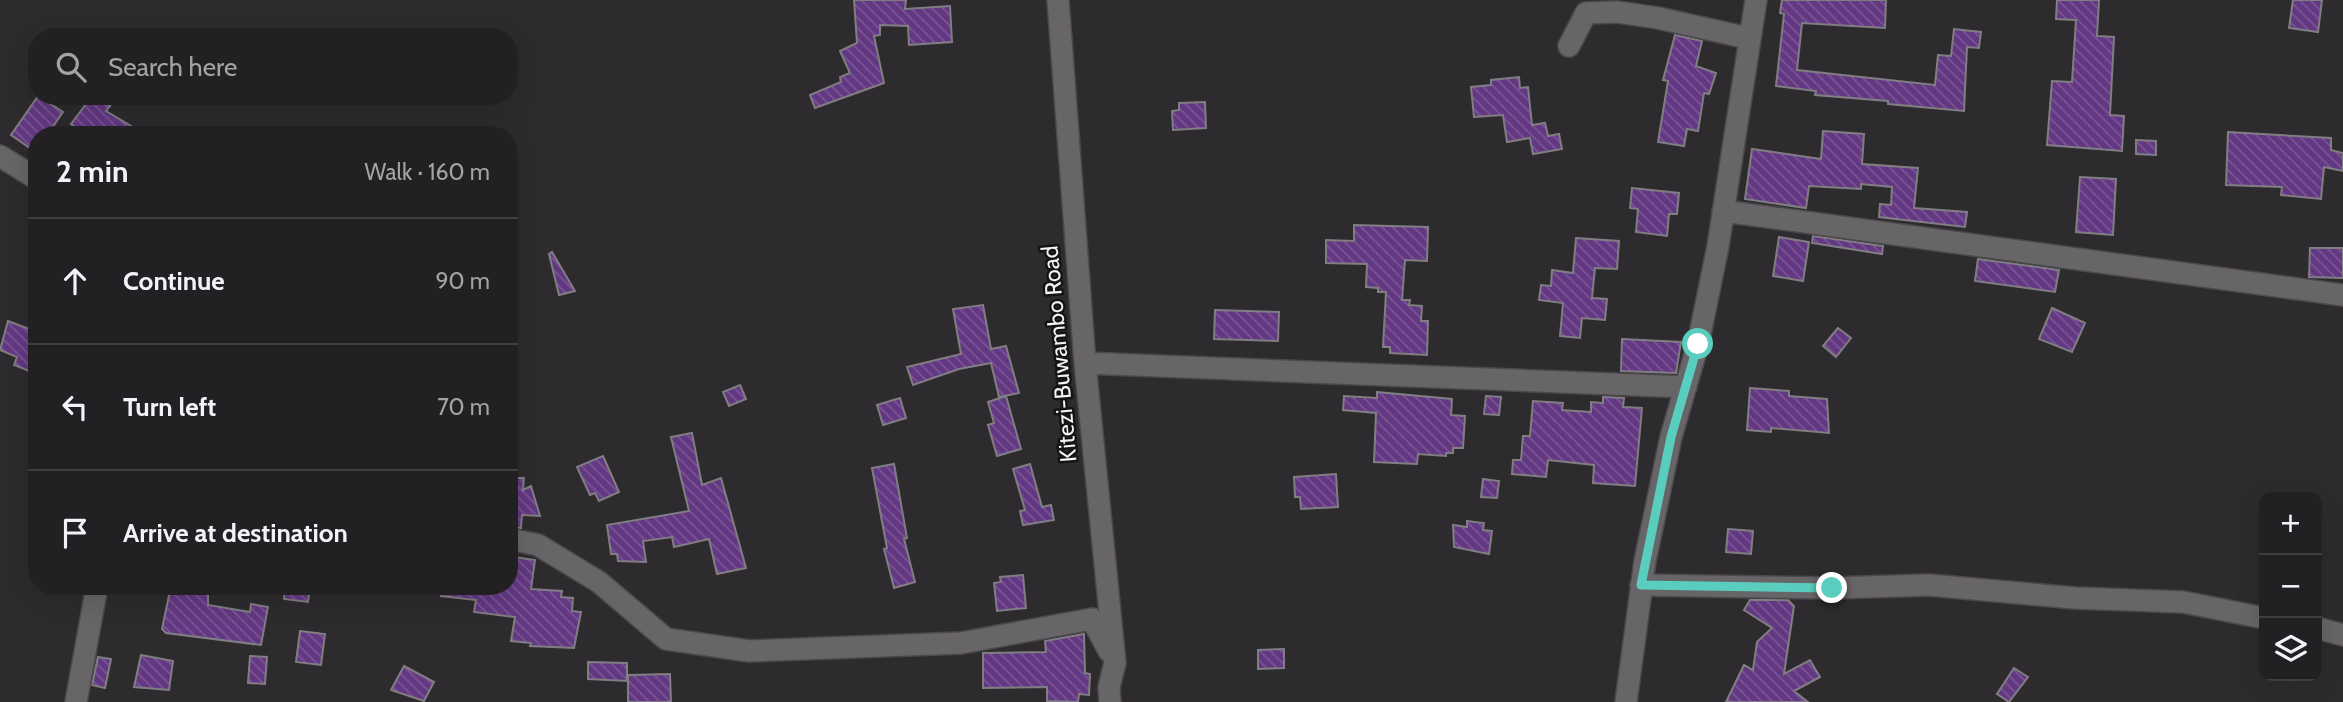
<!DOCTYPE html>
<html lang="en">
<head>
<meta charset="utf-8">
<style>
	body { margin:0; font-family:Cabin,sans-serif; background:#2a282a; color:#f1f3f6 }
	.controls { position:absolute; right:21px; bottom:21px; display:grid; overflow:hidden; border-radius:14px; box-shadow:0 7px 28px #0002 }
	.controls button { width:63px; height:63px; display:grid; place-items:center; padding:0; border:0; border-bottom:2px solid #3f3e40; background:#222022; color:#f1f3f6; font:35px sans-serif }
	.stop { position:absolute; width:21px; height:21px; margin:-16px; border:5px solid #5acebe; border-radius:50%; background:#fff }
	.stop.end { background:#5acebe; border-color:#fff; box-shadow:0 2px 7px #0008 }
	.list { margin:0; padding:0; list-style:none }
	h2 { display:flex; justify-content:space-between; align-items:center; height:91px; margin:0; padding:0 28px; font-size:30px }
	h2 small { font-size:23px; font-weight:400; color:#a2a3a5 }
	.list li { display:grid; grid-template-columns:46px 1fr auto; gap:21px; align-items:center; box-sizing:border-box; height:126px; padding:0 28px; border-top:2px solid #3f3e40 }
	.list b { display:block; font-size:26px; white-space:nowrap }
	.list em { font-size:23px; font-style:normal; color:#a2a3a5 }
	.icon { flex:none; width:38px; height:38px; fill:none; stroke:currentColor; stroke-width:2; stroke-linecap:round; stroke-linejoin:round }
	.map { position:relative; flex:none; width:2343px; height:702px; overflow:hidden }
	.search { position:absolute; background:#222022; box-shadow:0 7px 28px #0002; left:28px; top:28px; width:490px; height:77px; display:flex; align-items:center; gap:18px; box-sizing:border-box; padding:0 24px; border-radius:28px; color:#a2a3a5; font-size:26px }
	.panel { position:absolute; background:#222022; box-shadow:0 7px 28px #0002; left:28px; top:126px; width:490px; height:469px; border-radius:28px }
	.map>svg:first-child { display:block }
	.building { fill:url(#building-back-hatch); stroke:#807e82; stroke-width:2 }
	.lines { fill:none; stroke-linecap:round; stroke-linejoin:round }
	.minor-casing { stroke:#4c494c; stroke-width:24 }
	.minor { stroke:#686568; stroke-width:21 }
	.route { stroke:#5acebe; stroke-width:9 }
	.labels { text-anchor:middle; stroke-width:5; stroke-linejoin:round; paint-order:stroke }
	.street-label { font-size:23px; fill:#f5f4f5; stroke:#151415 }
</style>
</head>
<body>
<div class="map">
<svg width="2343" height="702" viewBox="0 0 2343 702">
	<defs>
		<pattern id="building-back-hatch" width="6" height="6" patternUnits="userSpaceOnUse" patternTransform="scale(1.75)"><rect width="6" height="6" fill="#633882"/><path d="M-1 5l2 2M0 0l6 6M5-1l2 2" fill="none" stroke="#7a5594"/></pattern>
	</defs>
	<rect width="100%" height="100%" fill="#2d2b2e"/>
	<path class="building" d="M 854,0 L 906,0 L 905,9 L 950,6 L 952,42 L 909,45 L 908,26 L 880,25 L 880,35 L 874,36 L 884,83 L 815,108 L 810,95 L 841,82 L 840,77 L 850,73 L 840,51 L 857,43 Z
		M 1782,0 L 1886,0 L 1885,28 L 1802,23 L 1797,70 L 1935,85 L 1938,55 L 1951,56 L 1954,29 L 1981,32 L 1979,48 L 1967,47 L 1964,111 L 1888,104 L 1888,101 L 1815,95 L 1816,91 L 1776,86 L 1784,14 L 1780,13 Z
		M 2057,0 L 2099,0 L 2097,36 L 2114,37 L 2110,115 L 2124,116 L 2122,151 L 2047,145 L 2052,81 L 2072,82 L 2076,20 L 2056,19 Z
		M 2293,0 L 2322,0 L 2318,32 L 2289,28 Z
		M 1675,35 L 1702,41 L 1696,66 L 1716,73 L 1709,94 L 1704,93 L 1698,131 L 1687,129 L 1684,146 L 1658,142 L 1668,81 L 1663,80 Z
		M 1519,77 L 1520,88 L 1528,87 L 1532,125 L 1545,123 L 1548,136 L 1559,134 L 1562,149 L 1533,154 L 1530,138 L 1507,142 L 1503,115 L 1474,117 L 1471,87 L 1491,85 L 1491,80 Z
		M 38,96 L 63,112 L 47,135 L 37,135 L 37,153 L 11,135 Z
		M 92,96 L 110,106 L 106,111 L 146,135 L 85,135 L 71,124 Z
		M 1205,102 L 1206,128 L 1173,130 L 1172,111 L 1179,110 L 1179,103 Z
		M 1823,131 L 1864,134 L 1862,164 L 1918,168 L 1914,208 L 1967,212 L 1965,227 L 1879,217 L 1880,204 L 1891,205 L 1892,187 L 1861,184 L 1861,189 L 1809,186 L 1806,208 L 1745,199 L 1752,149 L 1821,159 Z
		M 2228,132 L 2331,138 L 2331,150 L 2343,153 L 2343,171 L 2324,167 L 2321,199 L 2281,195 L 2282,187 L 2226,185 Z
		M 2136,140 L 2156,141 L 2156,155 L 2136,154 Z
		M 2080,177 L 2116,179 L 2113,235 L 2076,232 Z
		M 1632,188 L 1679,193 L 1677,214 L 1669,214 L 1667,236 L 1636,232 L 1638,209 L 1630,208 Z
		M 1354,225 L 1428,227 L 1427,261 L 1405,260 L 1402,300 L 1410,300 L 1409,305 L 1422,306 L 1421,321 L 1428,321 L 1427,355 L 1390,353 L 1390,347 L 1383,347 L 1386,292 L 1378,292 L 1378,288 L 1366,287 L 1367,264 L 1326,263 L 1326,240 L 1354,241 Z
		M 1813,236 L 1883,246 L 1882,254 L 1812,243 Z
		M 1779,237 L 1809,242 L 1803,281 L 1773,276 Z
		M 1576,238 L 1619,241 L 1617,269 L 1595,268 L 1592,298 L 1607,299 L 1605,320 L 1582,318 L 1580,338 L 1560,336 L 1563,303 L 1539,300 L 1541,285 L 1551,286 L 1552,270 L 1573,273 Z
		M 2310,248 L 2343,248 L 2343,278 L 2309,277 Z
		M 552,252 L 575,291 L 559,295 L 549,254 Z
		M 1978,259 L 2059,270 L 2055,292 L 1975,281 Z
		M 983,305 L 991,349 L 1006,346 L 1019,393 L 999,397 L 991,363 L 959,369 L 913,385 L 907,367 L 961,354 L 953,309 Z
		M 2052,308 L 2085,323 L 2072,352 L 2039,339 Z
		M 1215,310 L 1279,312 L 1278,341 L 1214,339 Z
		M 8,321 L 37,332 L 37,367 L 31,365 L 29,371 L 14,365 L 17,357 L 0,350 Z
		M 1838,328 L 1851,338 L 1836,357 L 1823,346 Z
		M 1622,339 L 1681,342 L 1676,373 L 1621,371 Z
		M 740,385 L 746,399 L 729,406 L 723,392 Z
		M 1750,388 L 1789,391 L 1789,396 L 1827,399 L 1829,433 L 1771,428 L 1771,432 L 1747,430 Z
		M 1377,392 L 1452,399 L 1451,415 L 1465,416 L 1463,448 L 1453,448 L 1453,453 L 1446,453 L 1446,456 L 1418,454 L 1417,464 L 1374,462 L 1376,413 L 1343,410 L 1344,396 L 1377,398 Z
		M 1006,396 L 1021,449 L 997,456 L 988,425 L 994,423 L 988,402 Z
		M 1486,396 L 1501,397 L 1499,415 L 1484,414 Z
		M 1603,397 L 1624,398 L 1623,407 L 1642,408 L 1635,486 L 1593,483 L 1594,465 L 1548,460 L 1546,477 L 1512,474 L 1513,460 L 1521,460 L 1523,436 L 1530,436 L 1533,401 L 1563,403 L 1562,410 L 1591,412 L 1591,402 L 1603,403 Z
		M 900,398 L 906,418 L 883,425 L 877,405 Z
		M 692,433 L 702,485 L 721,478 L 746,568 L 717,574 L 709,539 L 674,547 L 672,537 L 643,541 L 646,562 L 618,561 L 617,554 L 611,554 L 607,525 L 689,511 L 671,437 Z
		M 603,456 L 619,492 L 599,501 L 595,493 L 590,495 L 577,467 Z
		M 894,464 L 907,538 L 904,539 L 915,582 L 894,588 L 884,549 L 887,548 L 872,468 Z
		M 1030,464 L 1042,507 L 1051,505 L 1054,520 L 1023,525 L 1020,511 L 1025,510 L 1013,469 Z
		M 1336,474 L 1338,507 L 1301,509 L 1300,497 L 1295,497 L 1294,477 Z
		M 509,478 L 524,478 L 523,490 L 531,486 L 540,516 L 522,515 L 521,528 L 509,526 Z
		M 1483,479 L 1499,481 L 1497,498 L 1481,497 Z
		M 1467,521 L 1484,523 L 1483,530 L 1492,531 L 1489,554 L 1454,547 L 1453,525 L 1467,527 Z
		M 1728,529 L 1753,531 L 1751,554 L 1726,552 Z
		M 514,557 L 535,560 L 531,589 L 562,591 L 561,597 L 573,598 L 572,611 L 581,612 L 574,648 L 530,646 L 531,643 L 511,641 L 515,617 L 474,612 L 476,600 L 441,596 L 442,586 L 509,586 Z
		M 1023,575 L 1026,608 L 997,611 L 994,583 L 1001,582 L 1000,577 Z
		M 171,586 L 208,586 L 208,605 L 250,612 L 251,604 L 268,607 L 261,645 L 166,633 L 162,629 Z
		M 285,586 L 310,586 L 308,602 L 284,599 Z
		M 1750,600 L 1788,600 L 1794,606 L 1784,674 L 1810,660 L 1820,677 L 1794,691 L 1808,702 L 1726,702 L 1744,665 L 1753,670 L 1757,642 L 1772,628 L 1744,610 Z
		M 300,631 L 325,634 L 321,665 L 296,662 Z
		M 1084,634 L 1085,673 L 1090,674 L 1089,695 L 1079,694 L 1078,702 L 1047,701 L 1047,687 L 983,688 L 983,653 L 1046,652 L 1045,641 Z
		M 1284,649 L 1284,668 L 1258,669 L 1258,650 Z
		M 141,655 L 173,661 L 169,690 L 134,687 Z
		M 250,656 L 267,657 L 265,684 L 248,683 Z
		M 98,657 L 111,659 L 105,688 L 92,685 Z
		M 588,662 L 627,663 L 627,681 L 588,679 Z
		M 404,666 L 434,682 L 424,701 L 391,690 Z
		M 2014,668 L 2028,677 L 2009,702 L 1997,694 Z
		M 670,674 L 671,702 L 628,702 L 628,675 Z"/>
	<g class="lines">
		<defs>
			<path id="minor" d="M 1058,0 L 1085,363 L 1115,663 L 1109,687 L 1110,702
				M 1569,46 L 1586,13 L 1617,12 L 1658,18 L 1748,38
				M 0,156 L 37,179
				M 1723,211 L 2343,295
				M 1085,363 L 1686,387
				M 509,539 L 538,545 L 599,582 L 666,639 L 749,651 L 961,643 L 1092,619 L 1109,651
				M 1641,585 L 1832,588 L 1929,585 L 2075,598 L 2183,602 L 2264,618
				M 2317,628 L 2343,635
				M 76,702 L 97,586
				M 1626,702 L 1645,561 L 1671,437 L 1698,344 L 1718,246 L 1756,0"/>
		</defs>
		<use href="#minor" class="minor-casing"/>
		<use href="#minor" class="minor"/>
	</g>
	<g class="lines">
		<path class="route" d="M 1698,344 L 1671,437 L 1641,585 L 1832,588"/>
	</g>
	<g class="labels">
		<g class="street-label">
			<text transform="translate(1059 354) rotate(-95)" y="8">Kitezi-Buwambo Road</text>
		</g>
	</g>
</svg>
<div class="controls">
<button>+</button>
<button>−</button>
<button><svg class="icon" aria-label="layers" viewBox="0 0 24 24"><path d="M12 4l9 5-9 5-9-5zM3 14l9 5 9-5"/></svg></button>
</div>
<div class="stop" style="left:1698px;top:344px"></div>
<div class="stop end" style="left:1832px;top:588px"></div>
<div class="search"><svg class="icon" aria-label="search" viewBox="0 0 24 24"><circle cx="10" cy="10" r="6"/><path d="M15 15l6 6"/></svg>Search here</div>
<section class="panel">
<h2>2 min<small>Walk · 160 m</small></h2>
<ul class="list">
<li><svg class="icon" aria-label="ahead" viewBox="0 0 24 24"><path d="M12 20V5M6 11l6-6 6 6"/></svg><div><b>Continue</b></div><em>90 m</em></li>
<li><svg class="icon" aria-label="left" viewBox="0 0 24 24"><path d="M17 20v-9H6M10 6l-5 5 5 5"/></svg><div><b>Turn left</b></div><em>70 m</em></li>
<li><svg class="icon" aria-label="arrive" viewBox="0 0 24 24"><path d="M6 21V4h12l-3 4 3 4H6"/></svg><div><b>Arrive at destination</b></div></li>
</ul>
</section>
</div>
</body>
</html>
